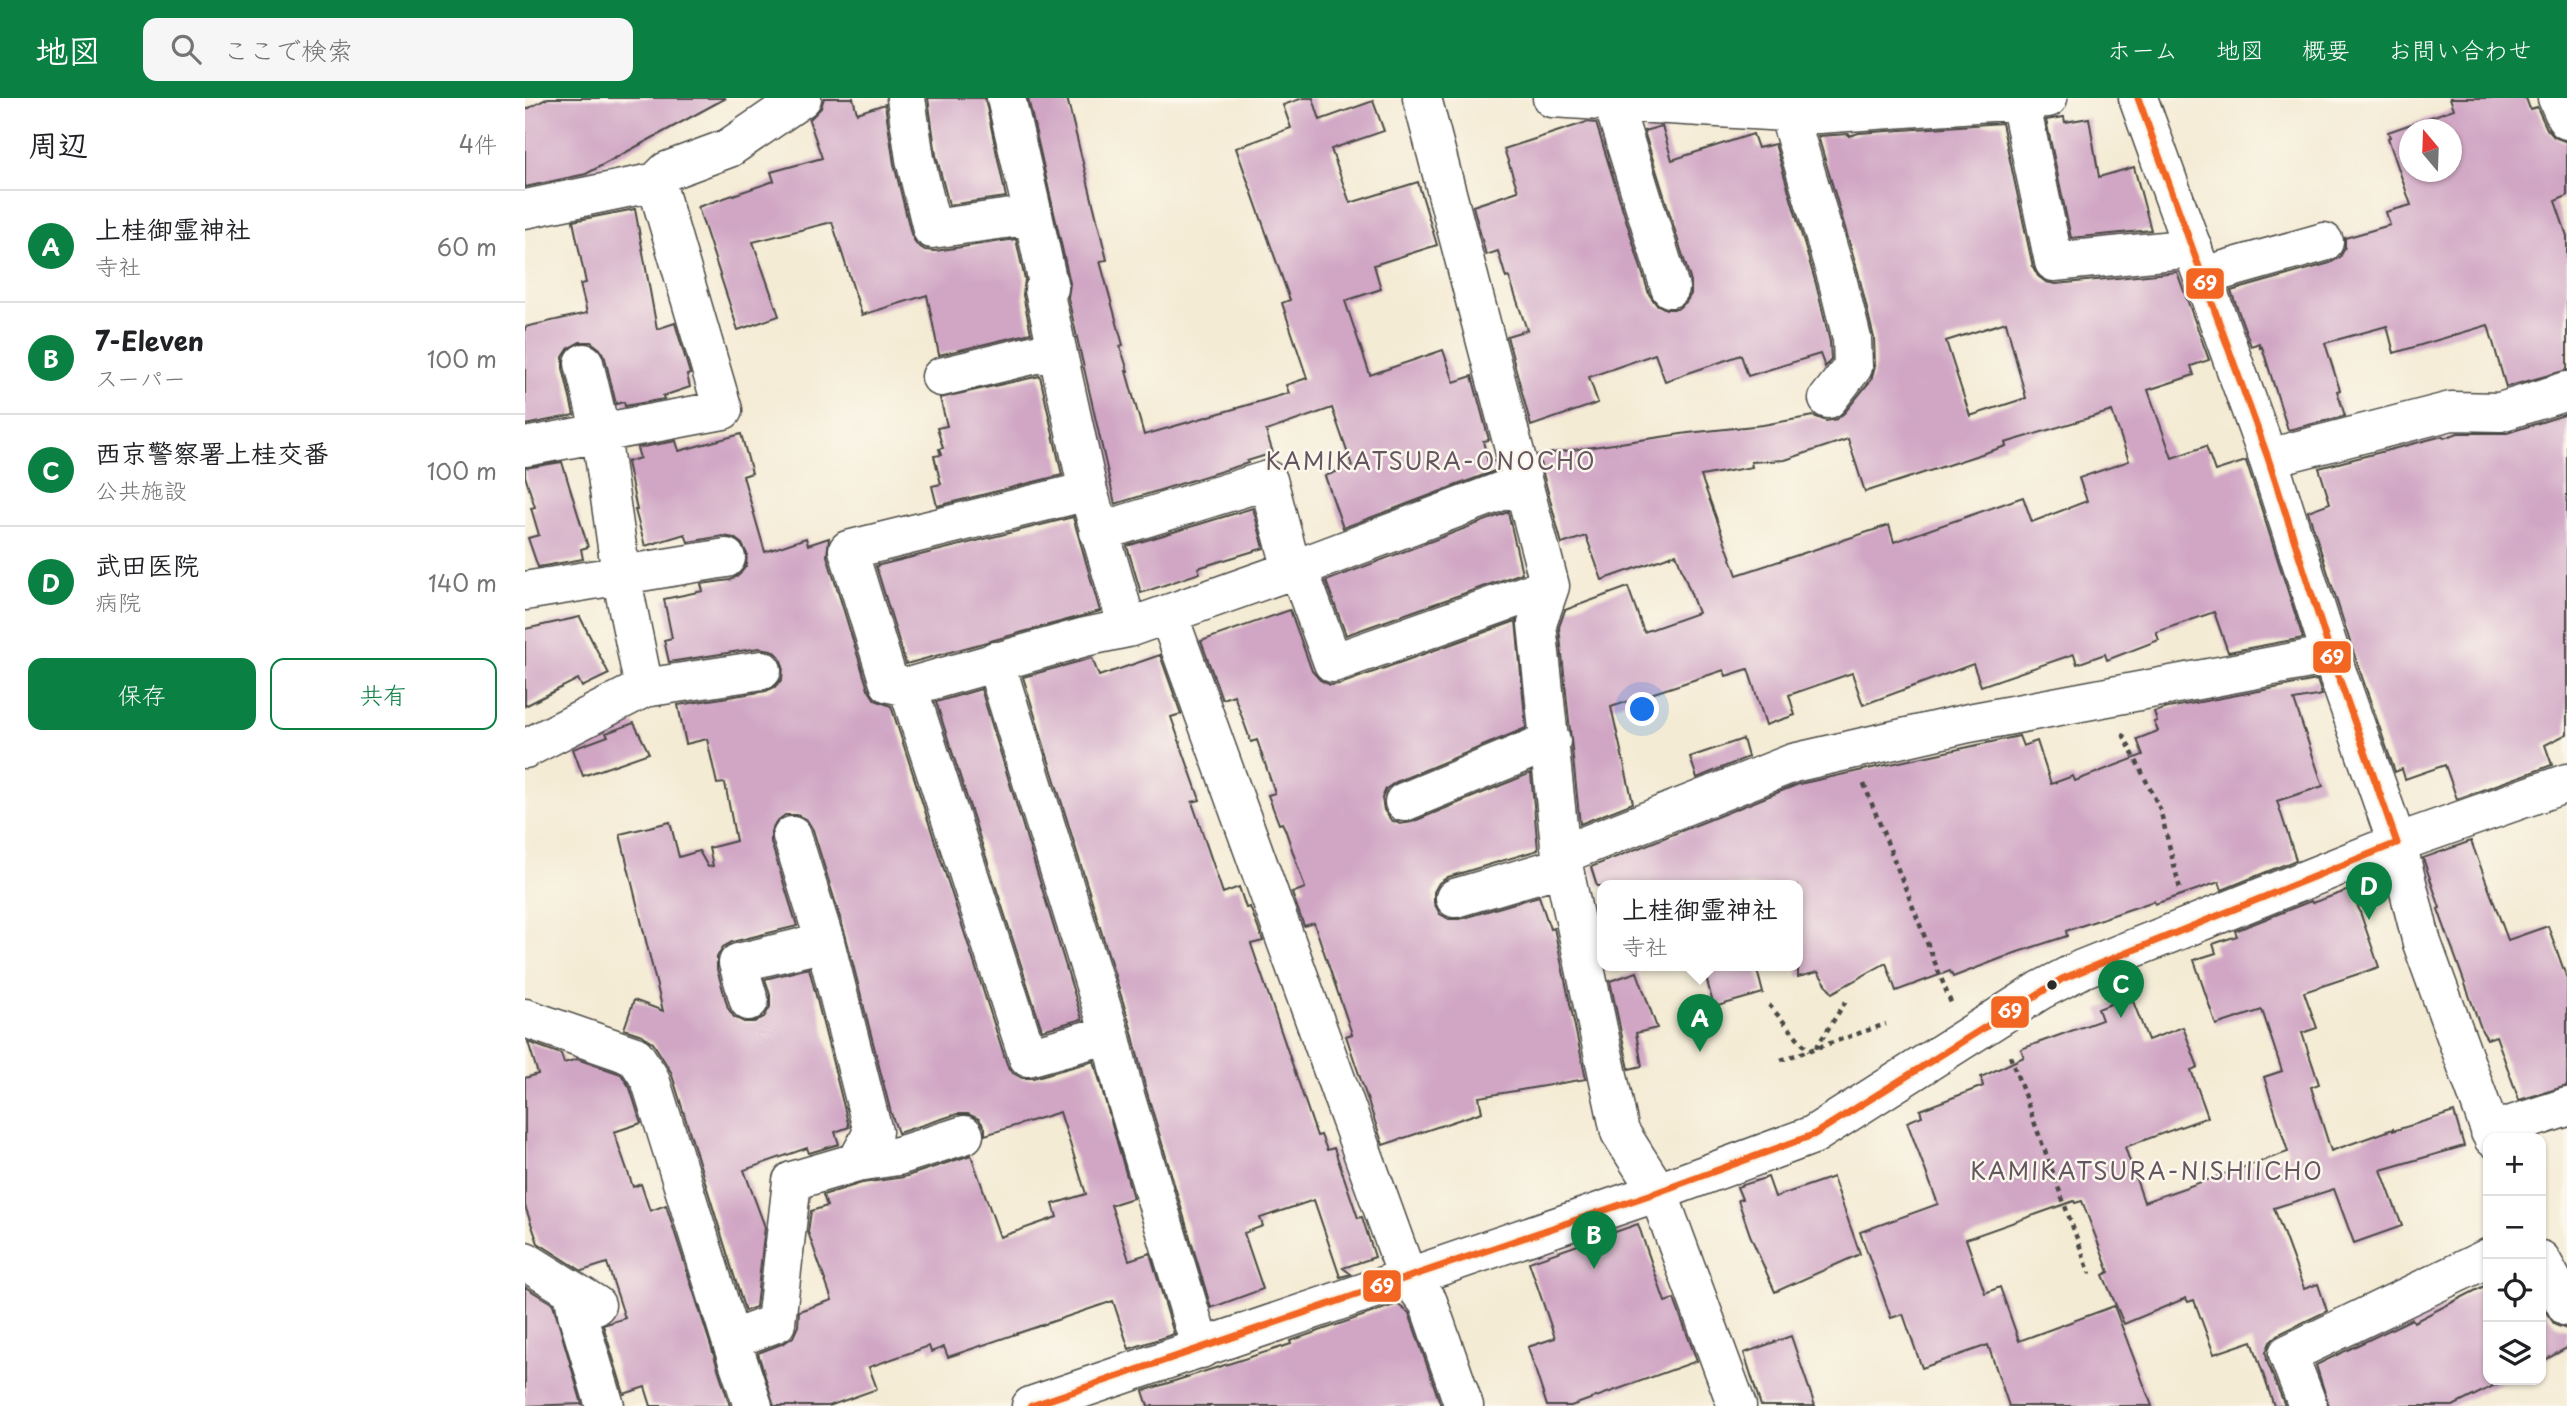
<!DOCTYPE html>
<html lang="ja">
<head>
<meta charset="utf-8">
<style>
	body { margin:0; font-family:"Playpen Sans","Klee One",sans-serif; background:#f6f6f6; color:#202124 }
	.controls { position:absolute; right:21px; bottom:21px; display:grid; overflow:hidden; border-radius:14px; box-shadow:0 2px 5px #0004 }
	.controls button { width:63px; height:63px; display:grid; place-items:center; padding:0; border:0; border-bottom:2px solid #e0e0e0; background:#fff; color:#202124; font:35px sans-serif }
	.compass { position:absolute; left:1874px; top:21px; width:63px; height:63px; border-radius:50%; background:#fff; box-shadow:0 2px 5px #0004; rotate:341deg }
	.you { position:absolute; left:1118px; top:612px; width:24px; height:24px; margin:-18px; border:5px solid #fff; border-radius:50%; background:#1a73e8; box-shadow:0 0 0 10px #1a73e833 }
	.badge { display:grid; place-items:center; width:46px; height:46px; border-radius:50%; background:#0b8043; color:#fff; font-size:23px; font-weight:700 }
	.pin { position:absolute; translate:-50% -58px; filter:drop-shadow(0 2px 4px #0008) }
	.pin::after { content:''; position:absolute; top:37px; width:24px; height:21px; background:inherit; clip-path:polygon(0 0,100% 0,50% 100%) }
	.popup { position:absolute; left:1072px; top:782px; width:206px; height:91px; box-sizing:border-box; display:grid; place-content:center; border-radius:14px; background:#fff; filter:drop-shadow(0 2px 5px #0005); font-size:23px; white-space:nowrap; color:#757577 }
	.popup b { font-size:26px; color:#202124 }
	.popup::after { content:''; position:absolute; left:50%; top:100%; margin-left:-14px; border:14px solid transparent; border-top-color:#fff }
	.list { margin:0; padding:0; list-style:none }
	h2 { display:flex; justify-content:space-between; align-items:center; height:91px; margin:0; padding:0 28px; font-size:30px }
	h2 small { font-size:23px; font-weight:400; color:#757577 }
	.list li { display:grid; grid-template-columns:46px 1fr auto; gap:21px; align-items:center; box-sizing:border-box; height:112px; padding:0 28px; border-top:2px solid #e0e0e0 }
	.list b { display:block; font-size:26px; white-space:nowrap }
	.list p { margin:0; font-size:23px; white-space:nowrap; color:#757577 }
	.list em { font-size:23px; font-style:normal; color:#757577 }
	.actions { display:flex; gap:14px; padding:21px 28px }
	.actions a { flex:1; padding:16px 0; border:2px solid #0b8043; border-radius:14px; text-align:center; font-size:24px; color:#0b8043 }
	.actions .main { background:#0b8043; color:#fff }
	.icon { flex:none; width:38px; height:38px; fill:none; stroke:currentColor; stroke-width:2; stroke-linecap:round; stroke-linejoin:round }
	.map { position:relative; flex:none; width:2042px; height:1308px; overflow:hidden }
	header { display:flex; align-items:center; gap:42px; box-sizing:border-box; height:98px; padding:0 35px; background:#0b8043; color:#fff }
	header strong { font-size:33px }
	nav { display:flex; gap:38px; margin-inline-start:auto; font-size:24px }
	.search { width:490px; height:63px; background:#f6f6f6; display:flex; align-items:center; gap:18px; box-sizing:border-box; padding:0 24px; border-radius:14px; color:#757577; font-size:26px }
	main { display:flex }
	aside { flex:1; background:#fff }
	.map>svg:first-child { display:block }
	.building { fill:#d0a6c4; fill-rule:evenodd }
	.lines { fill:none; stroke-linecap:round; stroke-linejoin:round }
	.minor-casing { stroke:#494844; stroke-width:41 }
	.major-casing { stroke:#494844; stroke-width:41 }
	.path { stroke:#494844; stroke-width:4.5; stroke-dasharray:5 5; stroke-linecap:butt }
	.minor { stroke:#fff; stroke-width:38 }
	.major { stroke:#fff; stroke-width:38 }
	.bus-1-casing { stroke:#fbf7ec; stroke-width:12 }
	.bus-1 { stroke:#f26522; stroke-width:7 }
	.bus-dot { fill:#2b2b2b; stroke:#fbf7ec; stroke-width:2.5 }
	.labels { text-anchor:middle; stroke-width:5; stroke-linejoin:round; paint-order:stroke }
	.neighbourhood-label { font-size:23px; letter-spacing:2px; fill:#655661; stroke:#fbf7ec }
	.line-badge { stroke:#fbf7ec; stroke-width:2.5 }
	.badge-label { font-size:19px; text-anchor:middle; font-weight:bold; fill:#fff }
</style>
</head>
<body>
<header>
<strong>地図</strong>
<div class="search"><svg class="icon" aria-label="search" viewBox="0 0 24 24"><circle cx="10" cy="10" r="6"/><path d="M15 15l6 6"/></svg>ここで検索</div>
<nav><a>ホーム</a><a>地図</a><a>概要</a><a>お問い合わせ</a></nav>
</header>
<main>
<aside>
<h2>周辺<small>4件</small></h2>
<ul class="list">
<li><span class="badge">A</span><div><b>上桂御霊神社</b><p>寺社</p></div><em>60 m</em></li>
<li><span class="badge">B</span><div><b>7-Eleven</b><p>スーパー</p></div><em>100 m</em></li>
<li><span class="badge">C</span><div><b>西京警察署上桂交番</b><p>公共施設</p></div><em>100 m</em></li>
<li><span class="badge">D</span><div><b>武田医院</b><p>病院</p></div><em>140 m</em></li>
</ul>
<div class="actions"><a class="main">保存</a><a>共有</a></div>
</aside>
<div class="map">
<svg width="2042" height="1308" viewBox="0 0 2042 1308">
	<rect width="100%" height="100%" fill="#fbf7ec"/>
	<filter id="ink" filterUnits="userSpaceOnUse"><feTurbulence type="fractalNoise" baseFrequency=".0143" numOctaves="2"/><feDisplacementMap in="SourceGraphic" scale="14" xChannelSelector="R" yChannelSelector="G"/><feConvolveMatrix kernelMatrix="1 2 1 2 8 2 1 2 1" color-interpolation-filters="sRGB"/></filter>
	<filter id="wash" filterUnits="userSpaceOnUse"><feTurbulence type="fractalNoise" baseFrequency=".00686" numOctaves="4" result="noise"/><feDisplacementMap in="SourceGraphic" scale="28" xChannelSelector="R" yChannelSelector="G"/><feGaussianBlur stdDeviation="1.57" result="paint"/><feColorMatrix in="noise" values="0 0 0 0 0 0 0 0 0 0 0 0 0 0 0 0 0 1.4 0 .05"/><feComposite in="paint" operator="in"/></filter>
	<g filter="url(#wash)">
		<rect width="100%" height="100%" fill="#f4ebd4"/>
		<g id="blocks">
			<path class="building" d="M 23,0 L 201,0 L 61,76 L 0,89 L 0,12 Z
				M 299,0 L 328,0 L 332,15 L 360,6 L 369,66 L 386,136 L 391,146 L 400,152 L 410,153 L 491,141 L 500,182 L 498,197 L 506,235 L 414,257 L 402,197 L 337,217 L 307,124 L 228,144 L 254,218 L 213,232 L 173,109 L 249,83 L 246,74 L 297,60 L 284,22 L 296,10 Z
				M 403,0 L 460,0 L 481,99 L 424,107 L 411,57 Z
				M 503,0 L 542,0 L 582,162 L 575,163 L 598,247 L 595,248 L 603,273 L 601,273 L 619,337 L 764,295 L 761,287 L 782,280 L 757,205 L 765,202 L 711,50 L 766,30 L 758,7 L 778,0 L 788,0 L 795,22 L 848,3 L 859,33 L 806,51 L 825,105 L 893,84 L 912,147 L 849,167 L 856,191 L 820,203 L 845,277 L 918,252 L 929,284 L 947,278 L 964,342 L 958,343 L 963,364 L 970,363 L 972,372 L 818,430 L 800,378 L 827,368 L 807,310 L 741,333 L 748,355 L 722,363 L 723,365 L 590,406 L 543,200 L 545,185 Z
				M 1925,0 L 2001,0 L 2005,11 L 2012,9 L 2022,31 L 2029,39 L 2042,44 L 2042,98 L 2030,103 L 2042,138 L 2042,272 L 1981,289 L 1963,227 L 1869,255 L 1862,228 L 1800,245 L 1815,292 L 1812,293 L 1820,318 L 1763,332 L 1737,249 L 1735,250 L 1734,245 L 1726,248 L 1706,193 L 1805,165 L 1815,159 L 1820,150 L 1820,140 L 1865,127 L 1861,114 L 1886,107 L 1863,40 L 1865,39 L 1863,34 L 1929,11 ZM 1885,32 L 1927,32 L 1927,74 L 1885,74 Z
				M 1539,19 L 1540,24 L 1564,20 L 1574,79 L 1609,69 L 1626,132 L 1546,140 L 1521,22 Z
				M 1062,24 L 1071,25 L 1124,196 L 1131,206 L 1141,211 L 1152,211 L 1161,204 L 1166,196 L 1166,184 L 1119,33 L 1137,28 L 1147,62 L 1228,36 L 1233,50 L 1250,46 L 1291,186 L 1305,244 L 1306,262 L 1300,269 L 1295,256 L 1223,278 L 1216,257 L 1140,283 L 1130,256 L 1064,279 L 1073,305 L 1006,328 L 982,238 L 1002,232 L 984,179 L 981,180 L 973,153 L 961,157 L 948,108 L 993,93 L 979,51 Z
				M 1477,25 L 1508,169 L 1513,178 L 1521,184 L 1531,186 L 1652,174 L 1684,262 L 1666,268 L 1669,277 L 1623,292 L 1647,360 L 1681,348 L 1690,373 L 1721,363 L 1778,540 L 1703,554 L 1689,514 L 1631,534 L 1634,542 L 1582,562 L 1580,556 L 1552,566 L 1549,556 L 1456,588 L 1448,566 L 1338,607 L 1327,575 L 1264,597 L 1270,617 L 1241,627 L 1223,571 L 1201,578 L 1199,572 L 1086,609 L 1108,705 L 1055,726 L 1034,529 L 1040,512 L 1103,489 L 1119,534 L 1173,515 L 1151,456 L 1077,482 L 1061,438 L 1037,446 L 1013,357 L 1163,335 L 1238,327 L 1289,318 L 1301,323 L 1312,321 L 1320,314 L 1346,282 L 1350,268 L 1349,240 L 1333,174 L 1293,38 L 1324,36 L 1324,38 L 1334,35 ZM 1481,224 L 1501,300 L 1445,318 L 1421,243 ZM 1587,313 L 1604,363 L 1554,380 L 1562,403 L 1507,424 L 1498,399 L 1369,444 L 1364,427 L 1212,477 L 1176,378 L 1227,369 L 1226,364 L 1260,362 L 1323,341 L 1340,394 L 1481,348 L 1480,345 Z
				M 110,111 L 132,231 L 150,225 L 165,276 L 162,277 L 165,289 L 138,298 L 139,301 L 100,308 L 99,304 L 91,306 L 80,260 L 75,251 L 66,244 L 55,244 L 44,250 L 38,259 L 38,270 L 49,317 L 0,327 L 0,229 L 62,215 L 55,186 L 61,185 L 48,123 Z
				M 515,278 L 537,377 L 412,408 L 407,388 L 416,386 L 409,358 L 416,357 L 414,351 L 418,350 L 412,330 L 422,328 L 415,300 Z
				M 2042,316 L 2042,636 L 2020,647 L 2027,667 L 1932,701 L 1920,667 L 1880,681 L 1877,671 L 1870,674 L 1827,550 L 1783,413 L 1805,405 L 1794,370 L 1918,338 L 1919,340 L 1933,335 L 1982,335 Z
				M 216,336 L 227,375 L 218,378 L 240,454 L 281,440 L 283,447 L 304,440 L 302,458 L 343,591 L 350,602 L 366,608 L 482,966 L 488,975 L 497,980 L 508,980 L 569,963 L 608,1100 L 586,1107 L 604,1162 L 625,1155 L 649,1236 L 604,1251 L 588,1203 L 423,1259 L 419,1249 L 406,1254 L 404,1248 L 344,1269 L 352,1291 L 304,1308 L 249,1308 L 233,1255 L 259,1245 L 268,1239 L 273,1228 L 274,1213 L 307,1202 L 283,1134 L 286,1113 L 302,1108 L 298,1097 L 337,1085 L 379,1079 L 446,1057 L 475,1139 L 532,1119 L 528,1106 L 561,1096 L 535,1014 L 460,1037 L 460,1030 L 454,1021 L 443,1016 L 432,1016 L 373,1035 L 366,1015 L 321,839 L 288,732 L 282,722 L 272,717 L 260,717 L 251,724 L 246,733 L 246,744 L 272,828 L 207,844 L 198,849 L 192,859 L 192,871 L 203,910 L 209,919 L 219,924 L 229,924 L 239,919 L 245,909 L 245,897 L 240,881 L 284,870 L 324,1029 L 310,1034 L 314,1046 L 284,1055 L 282,1050 L 219,1072 L 240,1129 L 231,1209 L 220,1213 L 146,974 L 128,945 L 117,937 L 99,931 L 109,902 L 138,913 L 95,736 L 145,724 L 154,759 L 174,753 L 183,769 L 188,768 L 184,750 L 211,743 L 200,685 L 192,686 L 182,641 L 161,646 L 153,607 L 241,593 L 250,589 L 257,581 L 258,568 L 254,558 L 246,552 L 234,550 L 144,564 L 139,542 L 147,540 L 139,501 L 178,493 L 176,486 L 205,482 L 214,477 L 221,468 L 222,456 L 217,446 L 209,440 L 198,438 L 163,444 L 160,436 L 120,448 L 110,412 L 112,412 L 102,364 L 115,360 L 112,350 L 151,343 L 154,353 Z
				M 37,364 L 63,449 L 56,451 L 58,461 L 13,469 L 3,440 L 14,437 L 6,410 L 10,409 L 0,378 L 0,370 Z
				M 728,410 L 739,450 L 673,470 L 675,475 L 616,495 L 602,448 Z
				M 983,414 L 997,475 L 821,537 L 801,483 Z
				M 548,419 L 575,513 L 381,566 L 351,468 Z
				M 765,512 L 787,573 L 795,582 L 805,587 L 815,586 L 991,523 L 1001,630 L 871,684 L 861,691 L 857,700 L 859,712 L 866,722 L 875,726 L 887,724 L 1006,675 L 1013,752 L 923,779 L 914,785 L 909,794 L 909,805 L 915,816 L 924,821 L 935,821 L 1014,798 L 1025,831 L 1029,830 L 1061,981 L 954,999 L 957,1014 L 858,1047 L 821,938 L 827,936 L 789,825 L 779,828 L 767,795 L 780,790 L 760,731 L 757,725 L 754,726 L 743,697 L 750,695 L 732,642 L 726,644 L 709,597 L 697,601 L 676,543 Z
				M 55,519 L 84,576 L 57,589 L 53,581 L 0,608 L 0,531 Z
				M 635,557 L 656,616 L 646,619 L 675,702 L 667,704 L 698,795 L 714,789 L 721,810 L 725,809 L 738,843 L 726,846 L 792,1038 L 796,1037 L 802,1052 L 809,1050 L 833,1120 L 837,1119 L 850,1159 L 818,1170 L 826,1176 L 815,1179 L 789,1102 L 735,1120 L 738,1128 L 719,1135 L 738,1191 L 686,1210 L 620,988 L 606,930 L 498,579 L 567,560 L 574,578 Z
				M 1792,582 L 1797,597 L 1769,602 L 1798,688 L 1752,703 L 1771,762 L 1697,792 L 1694,784 L 1630,806 L 1629,803 L 1541,833 L 1542,838 L 1490,855 L 1428,879 L 1425,873 L 1371,893 L 1361,865 L 1307,895 L 1293,874 L 1273,879 L 1273,788 L 1072,788 L 1066,769 L 1274,686 L 1494,638 L 1498,648 L 1512,643 L 1526,686 L 1548,678 L 1550,683 L 1618,657 L 1612,641 L 1633,633 L 1629,624 L 1632,623 L 1629,614 L 1643,610 Z
				M 456,591 L 557,921 L 517,932 L 411,604 Z
				M 109,625 L 124,655 L 58,678 L 48,651 L 83,638 L 81,635 Z
				M 1218,641 L 1223,659 L 1172,680 L 1165,659 Z
				M 1946,743 L 1983,842 L 2023,828 L 2042,881 L 2042,988 L 1994,1002 L 1971,938 L 1962,941 L 1957,933 L 1913,811 L 1915,810 L 1898,760 Z
				M 1827,791 L 1854,869 L 1779,894 L 1792,930 L 1777,935 L 1794,986 L 1786,989 L 1806,1053 L 1868,1031 L 1868,1033 L 1929,1014 L 1939,1048 L 1856,1072 L 1877,1128 L 1829,1145 L 1809,1091 L 1749,1110 L 1779,1191 L 1793,1186 L 1802,1213 L 1754,1236 L 1745,1244 L 1741,1254 L 1742,1263 L 1760,1308 L 1749,1308 L 1727,1243 L 1689,1256 L 1669,1202 L 1663,1204 L 1661,1200 L 1599,1226 L 1578,1177 L 1584,1174 L 1557,1103 L 1550,1105 L 1549,1103 L 1441,1141 L 1460,1195 L 1475,1189 L 1494,1243 L 1589,1208 L 1627,1308 L 1484,1308 L 1463,1247 L 1397,1270 L 1378,1216 L 1366,1220 L 1335,1134 L 1413,1106 L 1382,1024 L 1397,1018 L 1395,1012 L 1458,988 L 1456,979 L 1499,959 L 1496,951 L 1577,922 L 1573,911 L 1606,898 L 1623,942 L 1658,929 L 1673,969 L 1666,972 L 1683,1019 L 1600,1049 L 1619,1104 L 1763,1054 L 1739,979 L 1757,973 L 1737,912 L 1691,927 L 1669,862 L 1691,855 L 1688,846 L 1712,838 L 1710,833 L 1786,803 L 1787,805 Z
				M 1178,868 L 1231,868 L 1238,895 L 1189,909 Z
				M 1112,874 L 1132,930 L 1111,935 L 1117,968 L 1104,971 L 1085,883 Z
				M 3,944 L 36,956 L 39,965 L 52,961 L 96,976 L 105,990 L 116,1025 L 89,1034 L 108,1089 L 116,1086 L 125,1113 L 141,1107 L 205,1308 L 126,1308 L 120,1289 L 99,1296 L 78,1227 L 100,1220 L 82,1165 L 57,1173 L 13,1145 L 0,1108 L 0,980 L 13,976 Z
				M 1243,1079 L 1250,1099 L 1308,1079 L 1335,1156 L 1250,1194 L 1225,1137 L 1213,1102 L 1217,1101 L 1212,1089 Z
				M 1113,1126 L 1140,1204 L 1149,1201 L 1172,1263 L 1046,1308 L 1022,1308 L 1003,1249 L 1030,1240 L 1004,1164 Z
				M 1963,1186 L 1963,1282 L 1980,1282 L 1928,1308 L 1804,1308 L 1791,1267 L 1887,1221 L 1889,1224 Z
				M 0,1189 L 28,1206 L 57,1306 L 0,1308 Z
				M 872,1206 L 884,1215 L 916,1308 L 623,1308 L 618,1293 L 766,1246 L 765,1243 Z
				M 2016,1207 L 2030,1227 L 2042,1231 L 2042,1250 L 2016,1264 Z
				M 1266,1238 L 1290,1308 L 1236,1308 L 1219,1255 Z"/>
		</g>
	</g>
	<g filter="url(#ink)">
		<use href="#blocks" fill-opacity="0" stroke="#494844" stroke-width="2"/>
		<g class="lines">
			<defs>
				<path id="minor" d="M 381,0 L 390,61 L 407,131 L 508,117 L 481,0
					M 897,0 L 1025,488 L 1012,526 L 1036,757 L 1095,1034 L 1133,1094 L 1212,1308
					M 1027,0 L 1294,16 L 1523,0
					M 2032,0 L 2042,22
					M 1495,3 L 1529,164 L 1668,150
					M 1088,5 L 1145,190
					M 1263,14 L 1312,180 L 1327,241 L 1328,269 L 1303,301
					M 0,111 L 131,84 L 142,73 L 204,50 L 277,0
					M 508,117 L 524,190 L 519,192 L 563,393 L 603,530
					M 1678,178 L 1799,144
					M 59,265 L 76,336 L 96,477 L 119,590
					M 416,279 L 532,251
					M 0,349 L 198,312 L 131,84
					M 1743,360 L 1926,313 L 1975,314 L 2042,293
					M 563,393 L 323,452 L 364,585 L 383,589 L 560,539 L 603,530 L 773,470 L 998,385
					M 574,434 L 743,382 L 767,472
					M 773,470 L 808,565 L 1025,488
					M 0,493 L 201,460
					M 643,516 L 882,1178 L 903,1204 L 939,1308
					M 470,563 L 585,936 L 599,994 L 676,1251
					M 383,589 L 503,959 L 585,936
					M 0,651 L 119,590 L 237,572
					M 879,704 L 1026,643
					M 1872,745 L 1897,845 L 1968,1040
					M 1036,757 L 1268,665 L 1444,625 L 1806,557
					M 930,800 L 1039,768
					M 224,903 L 213,865 L 300,844
					M 0,920 L 110,958 L 125,981 L 206,1242 L 228,1308
					M 1965,1034 L 2042,1009
					M 332,1064 L 373,1058 L 439,1037
					M 2016,1162 L 2042,1209
					M 0,1163 L 71,1207
					M 48,1194 L 52,1215 L 80,1308
					M 206,1242 L 251,1225 L 267,1083 L 332,1064 L 348,1034 L 300,844 L 267,738
					M 1783,1308 L 1763,1256 L 1963,1160"/>
				<path id="major" d="M 1613,0 L 1743,360 L 1806,557 L 1872,745
					M 506,1308 L 1133,1094 L 1288,1037 L 1516,892 L 1557,871 L 1872,745 L 2042,685"/>
			</defs>
			<use href="#minor" class="minor-casing"/>
			<use href="#major" class="major-casing"/>
			<path class="path" d="M 1600,636 L 1599,638 L 1635,711 L 1655,791
				M 1339,686 L 1426,905
				M 1244,907 L 1284,953
				M 1291,950 L 1321,903
				M 1485,958 L 1565,1176
				M 1256,962 L 1361,926"/>
			<use href="#minor" class="minor"/>
			<use href="#major" class="major"/>
			<defs>
				<path id="bus-1" d="M 1613,0 L 1743,360 L 1806,557 L 1872,745
					M 506,1308 L 1133,1094 L 1288,1037 L 1537,881 L 1872,745"/>
			</defs>
			<use href="#bus-1" class="bus-1-casing"/>
			<use href="#bus-1" class="bus-1"/>
		</g>
	</g>
	<circle class="bus-dot" cx="1527" cy="887" r="6"/>
	<g class="labels">
		<g class="neighbourhood-label">
			<text x="906" y="372">KAMIKATSURA-ONOCHO</text>
			<text x="1622" y="1082">KAMIKATSURA-NISHIICHO</text>
		</g>
	</g>
	<g class="line-badge">
		<rect x="1660" y="169" width="40" height="33" rx="7" fill="#f26522"/>
		<rect x="1787" y="542" width="40" height="34" rx="7" fill="#f26522"/>
		<rect x="1465" y="897" width="40" height="34" rx="7" fill="#f26522"/>
		<rect x="837" y="1171" width="40" height="34" rx="7" fill="#f26522"/>
	</g>
	<g class="badge-label">
		<text x="1680" y="192">69</text>
		<text x="1807" y="566">69</text>
		<text x="1485" y="920">69</text>
		<text x="857" y="1195">69</text>
	</g>
</svg>
<div class="controls">
<button>+</button>
<button>−</button>
<button><svg class="icon" aria-label="locate" viewBox="0 0 24 24"><circle cx="12" cy="12" r="6"/><path d="M12 2v4M12 18v4M2 12h4M18 12h4"/></svg></button>
<button><svg class="icon" aria-label="layers" viewBox="0 0 24 24"><path d="M12 4l9 5-9 5-9-5zM3 14l9 5 9-5"/></svg></button>
</div>
<svg class="compass" viewBox="-18 -18 36 36"><path d="M0-13l5 13h-10z" fill="#e53935"/><path d="M0 13l5-13h-10z" fill="#757577"/></svg>
<div class="you"></div>
<div class="pin badge" style="left:1175px;top:954px">A</div>
<div class="popup"><b>上桂御霊神社</b>寺社</div>
<div class="pin badge" style="left:1069px;top:1171px">B</div>
<div class="pin badge" style="left:1596px;top:920px">C</div>
<div class="pin badge" style="left:1844px;top:822px">D</div>
</div>
</main>
</body>
</html>
